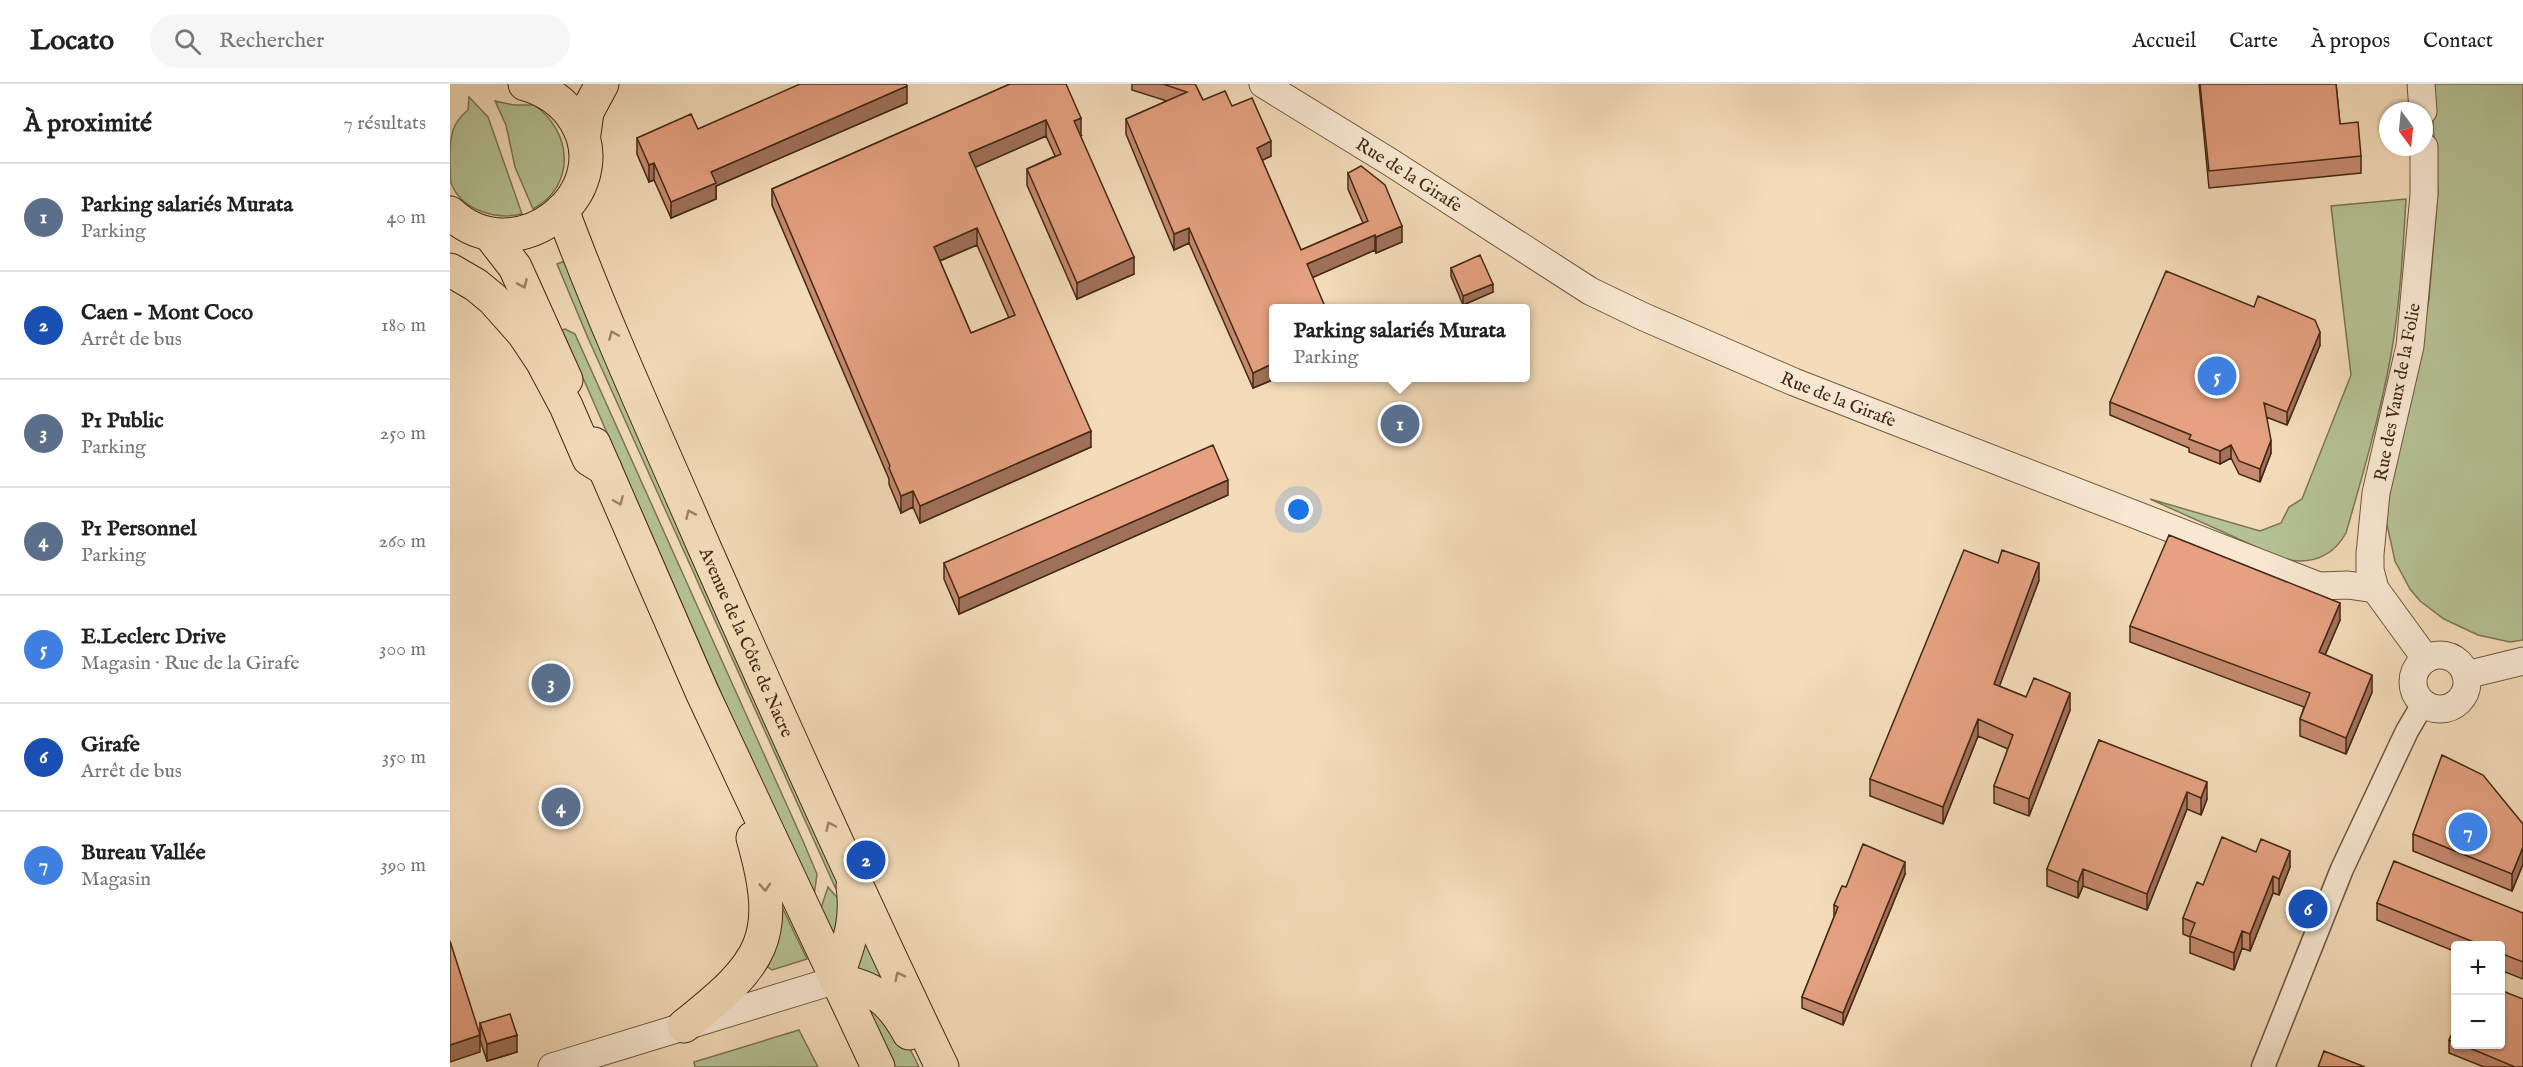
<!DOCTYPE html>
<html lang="fr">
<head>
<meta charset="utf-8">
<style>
	body { margin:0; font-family:"IM FELL English",serif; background:#f6f6f6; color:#222 }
	.controls { position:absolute; right:18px; bottom:18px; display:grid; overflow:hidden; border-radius:6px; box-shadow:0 2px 4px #0004 }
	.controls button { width:54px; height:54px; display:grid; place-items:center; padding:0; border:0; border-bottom:2px solid #e0e0e0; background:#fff; color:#222; font:30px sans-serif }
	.compass { position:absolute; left:1929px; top:18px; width:54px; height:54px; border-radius:50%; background:#fff; box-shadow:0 2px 4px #0004; rotate:165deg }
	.you { position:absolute; left:849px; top:426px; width:21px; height:21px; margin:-15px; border:4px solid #fff; border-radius:50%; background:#1a73e8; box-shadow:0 0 0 9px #1a73e833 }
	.badge { display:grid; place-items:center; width:39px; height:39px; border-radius:50%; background:#d93025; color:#fff; font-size:20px; font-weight:700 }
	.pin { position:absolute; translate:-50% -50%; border:3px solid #fff; box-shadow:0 2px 6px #0006 }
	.popup { position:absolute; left:819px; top:220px; width:261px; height:78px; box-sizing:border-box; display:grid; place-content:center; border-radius:6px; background:#fff; filter:drop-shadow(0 2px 4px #0005); font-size:20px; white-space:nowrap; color:#767676 }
	.popup b { font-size:22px; color:#222 }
	.popup::after { content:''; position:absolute; left:50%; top:100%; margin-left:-12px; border:12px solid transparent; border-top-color:#fff }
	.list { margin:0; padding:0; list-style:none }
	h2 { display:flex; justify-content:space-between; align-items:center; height:78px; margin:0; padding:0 24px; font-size:26px }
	h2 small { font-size:20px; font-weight:400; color:#767676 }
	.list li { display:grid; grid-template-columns:39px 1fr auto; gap:18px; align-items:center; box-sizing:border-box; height:108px; padding:0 24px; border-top:2px solid #e0e0e0 }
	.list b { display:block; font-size:22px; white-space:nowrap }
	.list p { margin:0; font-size:20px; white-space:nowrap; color:#767676 }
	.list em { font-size:20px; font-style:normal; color:#767676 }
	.icon { flex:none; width:33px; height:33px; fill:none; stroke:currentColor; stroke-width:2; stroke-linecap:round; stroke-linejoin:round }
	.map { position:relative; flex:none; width:2073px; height:983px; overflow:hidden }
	header { display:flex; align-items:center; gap:36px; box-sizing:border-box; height:84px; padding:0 30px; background:#fff; border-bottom:2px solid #e0e0e0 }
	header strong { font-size:28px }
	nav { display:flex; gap:33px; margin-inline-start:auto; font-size:21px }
	.search { width:420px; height:54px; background:#f6f6f6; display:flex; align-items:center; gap:15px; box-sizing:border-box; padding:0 21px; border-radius:33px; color:#767676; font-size:22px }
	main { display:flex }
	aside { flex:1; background:#fff }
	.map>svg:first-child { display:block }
	.green { fill:#b5c295; stroke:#7c7555; stroke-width:1.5 }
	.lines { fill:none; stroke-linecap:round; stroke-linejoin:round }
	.minor-casing { stroke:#6f553e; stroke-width:25 }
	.tertiary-casing { stroke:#6f553e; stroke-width:29 }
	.primary-casing { stroke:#432815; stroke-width:35 }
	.trunk-casing { stroke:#432815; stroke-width:35 }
	.minor { stroke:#f8e8d2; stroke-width:22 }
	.tertiary { stroke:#f8e8d2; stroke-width:27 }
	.primary { stroke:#f4dcba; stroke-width:33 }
	.trunk { stroke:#f4dcba; stroke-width:33 }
	.wall { fill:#c58a6f; stroke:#432815; stroke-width:1.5; fill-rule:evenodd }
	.shaded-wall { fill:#a0715a; stroke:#432815; stroke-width:1.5 }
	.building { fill:#e5a181; stroke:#432815; stroke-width:1.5; fill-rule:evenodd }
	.oneway { stroke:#9c8268 }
	.labels { text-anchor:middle; stroke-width:5; stroke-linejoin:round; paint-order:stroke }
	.street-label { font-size:18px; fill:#432815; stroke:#f8e8d2 }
</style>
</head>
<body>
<header>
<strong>Locato</strong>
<div class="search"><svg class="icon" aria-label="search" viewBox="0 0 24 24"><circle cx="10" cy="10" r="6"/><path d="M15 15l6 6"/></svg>Rechercher</div>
<nav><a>Accueil</a><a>Carte</a><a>À propos</a><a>Contact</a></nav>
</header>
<main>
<aside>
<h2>À proximité<small>7 résultats</small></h2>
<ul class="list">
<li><span class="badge" style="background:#5c6f8a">1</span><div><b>Parking salariés Murata</b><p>Parking</p></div><em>40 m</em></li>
<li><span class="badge" style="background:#1a4fb4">2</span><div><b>Caen - Mont Coco</b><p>Arrêt de bus</p></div><em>180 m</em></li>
<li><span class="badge" style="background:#5c6f8a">3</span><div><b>P1 Public</b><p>Parking</p></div><em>250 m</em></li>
<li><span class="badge" style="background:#5c6f8a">4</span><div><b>P1 Personnel</b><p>Parking</p></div><em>260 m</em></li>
<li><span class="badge" style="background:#3f7fe0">5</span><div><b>E.Leclerc Drive</b><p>Magasin · Rue de la Girafe</p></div><em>300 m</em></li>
<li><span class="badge" style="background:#1a4fb4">6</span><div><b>Girafe</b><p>Arrêt de bus</p></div><em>350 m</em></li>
<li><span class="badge" style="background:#3f7fe0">7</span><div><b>Bureau Vallée</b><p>Magasin</p></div><em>390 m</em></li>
</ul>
</aside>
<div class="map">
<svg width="2073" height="983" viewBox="0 0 2073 983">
	<rect width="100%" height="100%" fill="#f4dcba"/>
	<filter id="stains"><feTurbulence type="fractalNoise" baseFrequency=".00333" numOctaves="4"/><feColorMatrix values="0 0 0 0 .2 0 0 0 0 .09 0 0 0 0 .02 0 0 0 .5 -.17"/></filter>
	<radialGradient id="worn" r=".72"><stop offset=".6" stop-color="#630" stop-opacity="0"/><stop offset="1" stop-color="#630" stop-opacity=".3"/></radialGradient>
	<path class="green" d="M 1980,0 L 2073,0 L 2073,556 L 2060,558 L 2028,551 L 1994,535 L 1970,517 L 1960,505 L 1945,477 L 1936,436 L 1937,414 L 1963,308 L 1979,215 L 1988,107 Z
		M 19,13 L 38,33 L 72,130 C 46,136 12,127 1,99 C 0,91 0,80 0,71 C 0,52 2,39 18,26 Z
		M 45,17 L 64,21 L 84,21 C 122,47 127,101 83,125 L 65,83 L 56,41 Z
		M 1956,115 C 1953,167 1950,219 1941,271 C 1930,331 1913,390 1896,449 C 1882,474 1861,481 1833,475 L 1700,415 L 1810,447 L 1831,439 L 1839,423 L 1852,415 L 1901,291 L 1881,122 Z
		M 118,176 L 389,789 L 393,813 L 385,803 L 138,254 L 107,180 Z
		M 115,245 L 125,250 L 353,757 L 367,790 L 363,819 L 112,246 Z
		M 378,803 L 396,824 L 388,859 L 368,833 Z
		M 332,823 L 357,875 L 322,886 L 315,881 L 326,860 Z
		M 414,844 L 437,889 L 420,896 L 402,884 Z
		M 428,916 L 445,935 L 469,983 L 440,983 L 411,923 Z
		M 349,946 L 368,983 L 245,983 L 244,978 Z"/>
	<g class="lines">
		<defs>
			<path id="minor" d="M 1813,983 L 1892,785 L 1957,647 L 1973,620"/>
			<g id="tertiary">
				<path id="s1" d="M 813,0 L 940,78 L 1140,207 L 1194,233 L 1344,298 L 1869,502 L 1898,501 L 1925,505"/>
				<path d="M 1971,0 L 1973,27"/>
				<path d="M 1974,63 L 1974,111 L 1960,262 L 1926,409 L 1920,470 L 1920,486 L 1925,505 L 1976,575"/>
				<circle cx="1990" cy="598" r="27"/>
				<path d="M 2016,591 L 2073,577"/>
				<path d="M 102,983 L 386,896"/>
			</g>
			<g id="primary">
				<path id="s2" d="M 112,126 C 155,241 206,352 255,465 C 332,639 410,812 492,983"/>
				<path d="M 0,129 C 66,191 170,109 125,36 C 113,17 96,6 75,0"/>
				<path d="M 41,152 L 65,183 L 116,296"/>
				<path d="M 144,360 L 252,608 L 428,983"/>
				<path d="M 386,896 C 424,903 441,916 459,949"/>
				<path d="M 386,896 C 398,861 408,839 403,802"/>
				<path d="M 234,942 C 313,879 332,855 303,754"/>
			</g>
			<path id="trunk" d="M 134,50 L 137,28 L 152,0
				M 0,186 L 26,201 L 43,215 L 74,250 L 92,277 L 116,322 L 139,375 L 155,385"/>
		</defs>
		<use href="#minor" class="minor-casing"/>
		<use href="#tertiary" class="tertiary-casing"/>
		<use href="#primary" class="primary-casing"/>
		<use href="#trunk" class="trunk-casing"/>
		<use href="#minor" class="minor"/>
		<use href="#tertiary" class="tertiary"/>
		<use href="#primary" class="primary"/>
		<use href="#trunk" class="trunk"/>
	</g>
	<path class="wall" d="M 560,0 L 631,51 L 630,51 L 684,190 L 627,215 L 577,101 L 577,85 L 605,72 L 596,52 L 525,83 L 641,363 L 470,439 L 463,423 L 451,429 L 439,400 L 439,395 L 322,121 L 322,105 ZM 527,161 L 559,234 L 521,249 L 490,177 Z
		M 682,0 L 745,0 L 753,16 L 782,22 L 821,72 L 812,76 L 851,166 L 913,139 L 898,105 L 898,89 L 952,158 L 926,169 L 925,166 L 863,193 L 824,294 L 827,294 L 803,304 L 739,159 L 724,166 L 676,50 L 676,35 L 717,17 L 682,6 Z
		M 1749,0 L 1886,0 L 1890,40 L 1911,72 L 1911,89 L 1759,104 Z
		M 457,19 L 266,102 L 266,115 L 221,134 L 204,96 L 199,98 L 187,70 L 187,54 L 248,45 Z
		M 1001,184 L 1043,208 L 1013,221 L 1001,192 Z
		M 1804,223 L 1870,261 L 1837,341 L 1816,333 L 1821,369 L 1810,398 L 1789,390 L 1781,374 L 1770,380 L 1739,368 L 1739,364 L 1660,331 L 1660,318 Z
		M 778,411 L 509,530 L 494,495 L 494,479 Z
		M 1589,496 L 1549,602 L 1576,613 L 1620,626 L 1579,732 L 1544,719 L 1544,702 L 1558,665 L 1528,652 L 1493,740 L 1420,712 L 1420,695 Z
		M 1890,536 L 1875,571 L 1922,608 L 1896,670 L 1850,652 L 1850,635 L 1854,623 L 1680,558 L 1680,542 Z
		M 1649,656 L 1757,715 L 1751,731 L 1737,725 L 1697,826 L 1633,802 L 1628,814 L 1597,802 L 1597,785 Z
		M 2073,740 L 2073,780 L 2062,807 L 1963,767 L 1963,750 Z
		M 1840,783 L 1829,811 L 1823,809 L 1800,867 L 1792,864 L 1784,886 L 1740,869 L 1740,853 L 1733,850 L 1733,834 L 1753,801 Z
		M 1455,790 L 1393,941 L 1352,924 L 1352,913 L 1384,833 L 1384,821 L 1396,803 Z
		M 1927,819 L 2073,829 L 2073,895 L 2050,886 L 2050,861 L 2006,861 L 2006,868 L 1927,836 Z
		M 30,939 L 67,968 L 37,977 L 30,956 Z
		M 2006,942 L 2006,960 L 2050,960 L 2073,983 L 2034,983 L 1999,969 L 1999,956 Z"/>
	<path class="shaded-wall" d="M 457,2 L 457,19 L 266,102 L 266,115 L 221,134 L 221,118 L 261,88 Z
		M 631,34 L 631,51 L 624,54 L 624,37 Z
		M 596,36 L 596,52 L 519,86 L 519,69 Z
		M 821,57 L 821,72 L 807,79 L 807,64 Z
		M 204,79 L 204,96 L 199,98 L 199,81 Z
		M 952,142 L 952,158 L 926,169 L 926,153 Z
		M 527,144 L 527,161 L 484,179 L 484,163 Z
		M 739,144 L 739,159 L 724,166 L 724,150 Z
		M 925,151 L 925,166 L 857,196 L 857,180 Z
		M 684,173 L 684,190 L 627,215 L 627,199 Z
		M 1043,200 L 1043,208 L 1013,221 L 1013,212 Z
		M 1870,248 L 1870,261 L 1837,341 L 1837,328 Z
		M 824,279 L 824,294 L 827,294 L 803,304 L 803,289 Z
		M 641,347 L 641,363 L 470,439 L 470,422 Z
		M 1821,356 L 1821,369 L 1810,398 L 1810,385 Z
		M 1781,361 L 1781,374 L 1770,380 L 1770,367 Z
		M 778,396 L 778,411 L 509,530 L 509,514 Z
		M 463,407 L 463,423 L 451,429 L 451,412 Z
		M 1589,479 L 1589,496 L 1544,617 L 1544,600 Z
		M 1890,519 L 1890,536 L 1869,585 L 1869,568 Z
		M 1922,591 L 1922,608 L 1896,670 L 1896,654 Z
		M 1620,609 L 1620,626 L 1579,732 L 1579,715 Z
		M 1528,635 L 1528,652 L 1493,740 L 1493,723 Z
		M 1757,698 L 1757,715 L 1751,731 L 1751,714 Z
		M 1737,708 L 1737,725 L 1697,826 L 1697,810 Z
		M 2073,763 L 2073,780 L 2062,807 L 2062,790 Z
		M 1840,767 L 1840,783 L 1829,811 L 1829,795 Z
		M 1455,778 L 1455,790 L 1393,941 L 1393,929 Z
		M 1633,785 L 1633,802 L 1628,814 L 1628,798 Z
		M 1823,792 L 1823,809 L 1800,867 L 1800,850 Z
		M 1792,847 L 1792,864 L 1784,886 L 1784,869 Z
		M 30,951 L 30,968 L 0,978 L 0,961 Z
		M 67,951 L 67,968 L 37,977 L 37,960 Z"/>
	<path class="building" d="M 350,0 L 456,0 L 457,2 L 261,88 L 266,99 L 221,118 L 204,79 L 199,81 L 187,54 L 241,30 L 248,45 Z
		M 560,0 L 616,0 L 631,34 L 624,37 L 684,173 L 627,199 L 577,85 L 611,70 L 596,36 L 519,69 L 641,347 L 470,422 L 463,407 L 451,412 L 439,384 L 440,382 L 322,105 ZM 527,144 L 565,231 L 521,249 L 484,163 Z
		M 713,0 L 745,0 L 753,16 L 775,7 L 782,22 L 802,14 L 821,57 L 807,64 L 851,166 L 918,137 L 898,89 L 911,82 L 935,101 L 952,142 L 926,153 L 925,151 L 857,180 L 876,225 L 824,225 L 824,279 L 803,289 L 739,144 L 724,150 L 676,35 L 737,8 Z
		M 1750,0 L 1886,0 L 1890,40 L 1908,38 L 1911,72 L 1759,87 Z
		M 1030,171 L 1043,200 L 1013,212 L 1001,184 Z
		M 1716,187 L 1804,223 L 1808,212 L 1865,236 L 1870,248 L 1837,328 L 1814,319 L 1821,356 L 1810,385 L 1789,377 L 1781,361 L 1770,367 L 1739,355 L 1741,351 L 1660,318 Z
		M 763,361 L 778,396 L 509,514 L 494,479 Z
		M 1719,451 L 1890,519 L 1869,568 L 1922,591 L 1896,654 L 1850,635 L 1860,609 L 1680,542 Z
		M 1514,466 L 1548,479 L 1552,466 L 1589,479 L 1544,600 L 1576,613 L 1584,594 L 1620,609 L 1579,715 L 1544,702 L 1563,651 L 1528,635 L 1493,723 L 1420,695 Z
		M 1649,656 L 1757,698 L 1751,714 L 1737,708 L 1697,810 L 1633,785 L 1628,798 L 1597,785 Z
		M 1992,671 L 2033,691 L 2073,740 L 2073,763 L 2062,790 L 1963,750 Z
		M 1772,753 L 1806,768 L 1811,755 L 1840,767 L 1829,795 L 1823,792 L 1800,850 L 1792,847 L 1784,869 L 1740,852 L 1745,839 L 1733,834 L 1747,798 L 1753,801 Z
		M 1413,760 L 1455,778 L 1393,929 L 1352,913 L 1388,823 L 1384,821 L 1392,802 L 1396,803 Z
		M 1944,777 L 2073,829 L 2073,878 L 2050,869 L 2050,861 L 2031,861 L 1927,819 Z
		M 0,857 L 30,951 L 0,961 Z
		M 2050,906 L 2073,915 L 2073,983 L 2065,983 L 2010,960 L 2050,960 Z
		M 60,930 L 67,951 L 37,960 L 30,939 Z
		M 2006,942 L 2006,959 L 1999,956 Z
		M 1874,967 L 1915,983 L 1868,983 Z"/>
	<defs><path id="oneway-chevron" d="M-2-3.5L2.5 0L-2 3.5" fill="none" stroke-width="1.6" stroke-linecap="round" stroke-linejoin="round" transform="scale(1.5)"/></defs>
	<g class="oneway">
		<use href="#oneway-chevron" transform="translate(73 200) rotate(66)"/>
		<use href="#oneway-chevron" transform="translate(163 251) rotate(-113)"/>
		<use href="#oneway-chevron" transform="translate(169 417) rotate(67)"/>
		<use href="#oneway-chevron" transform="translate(240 430) rotate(-114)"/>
		<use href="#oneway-chevron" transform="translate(380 742) rotate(-115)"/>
		<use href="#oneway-chevron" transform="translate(315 803) rotate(86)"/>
		<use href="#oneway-chevron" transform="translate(449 892) rotate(-116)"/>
	</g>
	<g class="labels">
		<g class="street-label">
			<text dy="6" stroke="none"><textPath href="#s1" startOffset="172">Rue de la Girafe</textPath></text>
			<text transform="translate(1947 308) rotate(-79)" y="6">Rue des Vaux de la Folie</text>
			<text dy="6" stroke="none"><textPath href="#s1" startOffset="658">Rue de la Girafe</textPath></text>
			<text dy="6" stroke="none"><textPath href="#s2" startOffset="470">Avenue de la Côte de Nacre</textPath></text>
		</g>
	</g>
	<rect width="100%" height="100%" filter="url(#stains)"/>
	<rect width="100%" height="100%" fill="url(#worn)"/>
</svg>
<div class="controls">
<button>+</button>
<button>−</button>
</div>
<svg class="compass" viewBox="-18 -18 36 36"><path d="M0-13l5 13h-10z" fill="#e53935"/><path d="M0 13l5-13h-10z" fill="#767676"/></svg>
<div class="you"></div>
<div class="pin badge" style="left:950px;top:340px;background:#5c6f8a">1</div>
<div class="popup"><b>Parking salariés Murata</b>Parking</div>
<div class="pin badge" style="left:416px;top:776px;background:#1a4fb4">2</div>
<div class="pin badge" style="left:101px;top:599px;background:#5c6f8a">3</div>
<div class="pin badge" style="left:111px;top:723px;background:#5c6f8a">4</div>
<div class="pin badge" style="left:1767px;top:292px;background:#3f7fe0">5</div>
<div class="pin badge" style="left:1858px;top:825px;background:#1a4fb4">6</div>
<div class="pin badge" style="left:2018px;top:748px;background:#3f7fe0">7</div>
</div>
</main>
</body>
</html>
